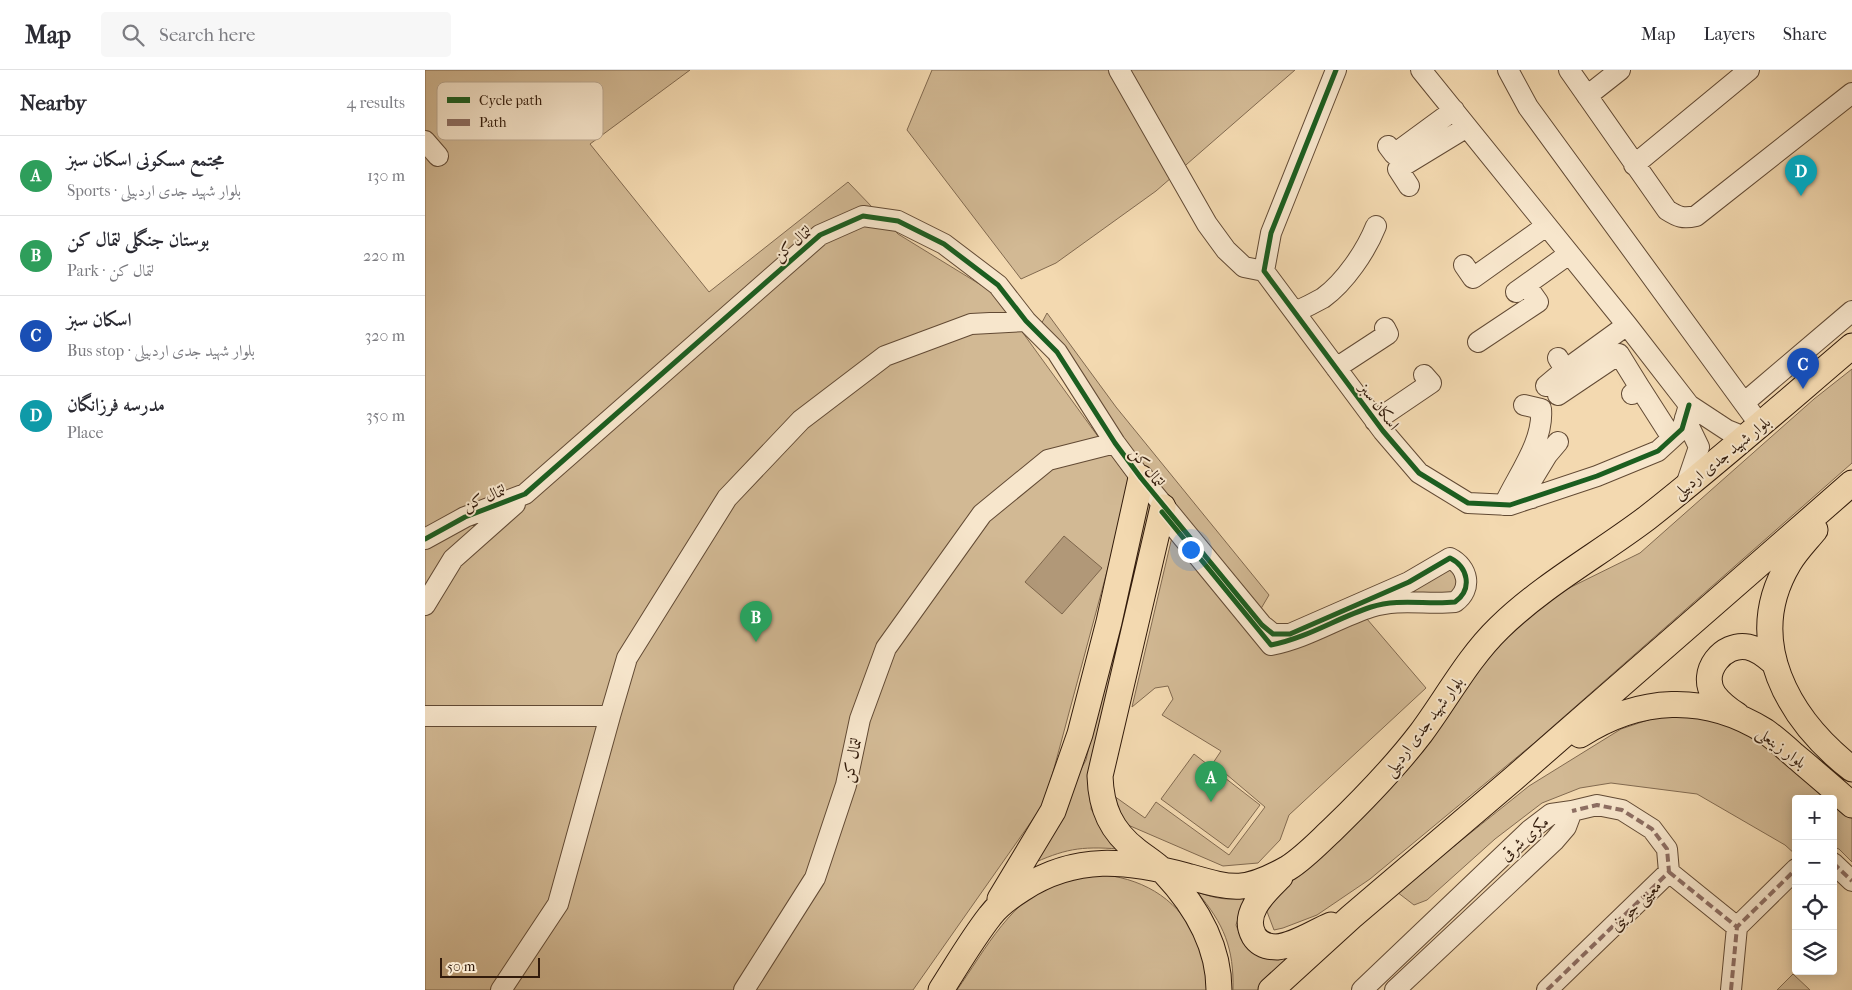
<!DOCTYPE html>
<html lang="en">
<head>
<meta charset="utf-8">
<style>
	body { margin:0; font-family:"IM FELL French Canon",Amiri,serif; background:#f7f7f7; color:#2b2b33 }
	.controls { position:absolute; right:15px; bottom:15px; display:grid; overflow:hidden; border-radius:5px; box-shadow:0 2px 12px #0003 }
	.controls button { width:45px; height:45px; display:grid; place-items:center; padding:0; border:0; border-bottom:1px solid #e1e1e2; background:#fff; color:#2b2b33; font:25px sans-serif }
	.scale { position:absolute; left:15px; bottom:12px; width:100px; box-sizing:border-box; padding-left:5px; border:2px solid #321b0b; border-top:0; font-size:14px; line-height:18px; white-space:nowrap; color:#321b0b; -webkit-text-stroke:4px #f7e6cc; paint-order:stroke }
	.you { position:absolute; left:765px; top:479px; width:18px; height:18px; margin:-12px; border:4px solid #fff; border-radius:50%; background:#1a73e8; box-shadow:0 0 0 8px #1a73e833 }
	.badge { display:grid; place-items:center; width:32px; height:32px; border-radius:50%; background:#d93025; color:#fff; font-size:16px; font-weight:700 }
	.pin { position:absolute; translate:-50% -41px; filter:drop-shadow(0 1px 2px #0008) }
	.pin::after { content:''; position:absolute; top:26px; width:18px; height:15px; background:inherit; clip-path:polygon(0 0,100% 0,50% 100%) }
	.list { margin:0; padding:0; list-style:none }
	h2 { display:flex; justify-content:space-between; align-items:center; height:65px; margin:0; padding:0 20px; font-size:21px }
	h2 small { font-size:16px; font-weight:400; color:#7c7c81 }
	.list li { display:grid; grid-template-columns:32px 1fr auto; gap:15px; align-items:center; box-sizing:border-box; height:80px; padding:0 20px; border-top:1px solid #e1e1e2 }
	.list b { display:block; font-size:19px; white-space:nowrap }
	.list p { margin:0; font-size:16px; white-space:nowrap; color:#7c7c81 }
	.list em { font-size:16px; font-style:normal; color:#7c7c81 }
	.icon { flex:none; width:28px; height:28px; fill:none; stroke:currentColor; stroke-width:2; stroke-linecap:round; stroke-linejoin:round }
	.map { position:relative; flex:none; width:1427px; height:920px; overflow:hidden }
	header { display:flex; align-items:center; gap:30px; box-sizing:border-box; height:70px; padding:0 25px; background:#fff; border-bottom:1px solid #e1e1e2 }
	header strong { font-size:24px }
	nav { display:flex; gap:28px; margin-inline-start:auto; font-size:18px }
	.search { width:350px; height:45px; background:#f7f7f7; display:flex; align-items:center; gap:12px; box-sizing:border-box; padding:0 18px; border-radius:5px; color:#7c7c81; font-size:19px }
	main { display:flex }
	aside { flex:1; background:#fff }
	.map>svg:first-child { display:block }
	.green { fill:#d2b994; stroke:#826a50 }
	.water { fill:#b19878; stroke:#7e664c }
	.lines { fill:none; stroke-linecap:round; stroke-linejoin:round }
	.minor-casing { stroke:#624a34; stroke-width:22 }
	.major-casing { stroke:#321b0b; stroke-width:27 }
	.minor { stroke:#f7e6cc; stroke-width:20 }
	.major { stroke:#f3d9b0; stroke-width:25 }
	.quiet { stroke:#8d6e63; stroke-width:4; stroke-dasharray:8 4; stroke-linecap:butt }
	.cycleway-casing { stroke:#f7e6cc; stroke-width:8 }
	.cycleway { stroke:#1b5e20; stroke-width:5 }
	.labels { text-anchor:middle; stroke-width:4; stroke-linejoin:round; paint-order:stroke }
	.street-label { font-size:16px; fill:#321b0b; stroke:#f7e6cc }
	.key { fill:#f7e6cc; stroke:#bca992; stroke-width:1 }
	.key-label { font-size:14px; fill:#321b0b }
</style>
</head>
<body>
<header>
<strong>Map</strong>
<div class="search"><svg class="icon" aria-label="search" viewBox="0 0 24 24"><circle cx="10" cy="10" r="6"/><path d="M15 15l6 6"/></svg>Search here</div>
<nav><a>Map</a><a>Layers</a><a>Share</a></nav>
</header>
<main>
<aside>
<h2>Nearby<small>4 results</small></h2>
<ul class="list">
<li><span class="badge" style="background:#2e9e5b">A</span><div><b>مجتمع مسکونی اسکان سبز</b><p>Sports · بلوار شهید جدی اردبیلی</p></div><em>130 m</em></li>
<li><span class="badge" style="background:#2e9e5b">B</span><div><b>بوستان جنگلی لتمال کن</b><p>Park · لتمال کن</p></div><em>220 m</em></li>
<li><span class="badge" style="background:#1a4fb4">C</span><div><b>اسکان سبز</b><p>Bus stop · بلوار شهید جدی اردبیلی</p></div><em>320 m</em></li>
<li><span class="badge" style="background:#0f9aa8">D</span><div><b>مدرسه فرزانگان</b><p>Place</p></div><em>350 m</em></li>
</ul>
</aside>
<div class="map">
<svg width="1427" height="920" viewBox="0 0 1427 920">
	<rect width="100%" height="100%" fill="#f3d9b0"/>
	<filter id="stains"><feTurbulence type="fractalNoise" baseFrequency=".004" numOctaves="4"/><feColorMatrix values="0 0 0 0 .2 0 0 0 0 .09 0 0 0 0 .02 0 0 0 .5 -.17"/></filter>
	<radialGradient id="worn" r=".72"><stop offset=".6" stop-color="#630" stop-opacity="0"/><stop offset="1" stop-color="#630" stop-opacity=".3"/></radialGradient>
	<path class="green" d="M 0,0 L 265,0 L 165,74 L 284,222 L 423,112 L 473,164 L 569,223 L 706,412 L 620,732 L 488,920 L 0,920 Z
		M 507,0 L 870,0 L 731,121 L 631,193 L 596,209 L 482,60 Z
		M 622,243 L 691,337 L 844,525 L 834,542 L 613,260 Z
		M 1427,299 L 1427,393 L 1109,673 L 945,809 L 892,845 L 858,858 L 849,860 L 838,831 L 1091,556 L 1142,519 L 1215,483 L 1389,329 Z
		M 721,426 L 730,436 L 670,691 L 666,739 L 694,779 C 654,776 640,779 604,795 L 661,690 Z
		M 747,467 L 843,581 L 924,552 L 942,549 L 1001,618 L 864,745 L 855,770 L 833,793 L 798,796 L 696,752 L 689,726 L 720,748 L 731,732 L 804,785 L 840,737 L 788,693 L 796,681 L 737,645 L 748,629 L 743,616 L 730,618 L 707,637 Z
		M 1027,499 L 1034,507 L 1028,525 L 977,523 Z
		M 1232,647 C 1246,647 1261,646 1274,647 C 1327,651 1369,697 1407,729 L 1371,729 L 1371,785 L 1360,775 L 1272,724 L 1186,713 L 1155,718 L 1117,733 L 1070,769 L 1002,830 L 989,835 L 972,822 L 1104,716 L 1196,659 Z
		M 769,684 L 835,735 L 803,778 L 736,729 Z
		M 1408,730 L 1427,748 L 1427,792 L 1414,779 L 1408,777 Z
		M 680,805 C 722,810 756,832 772,871 C 775,878 780,886 781,893 C 783,902 782,911 783,920 L 532,920 C 560,880 588,825 638,810 C 651,807 666,807 680,805 Z
		M 772,822 C 793,829 805,832 827,825 L 816,839 L 811,855 C 822,885 839,896 869,880 L 833,920 L 808,920 C 809,878 799,854 772,822 Z
		M 1368,904 L 1385,920 L 1352,920 Z"/>
	<path class="water" d="M 639,466 L 677,498 L 637,544 L 600,512 Z"/>
	<g class="lines">
		<defs>
			<path id="minor" d="M 694,0 L 782,154 L 801,180 L 819,197 L 839,201
				M 911,0 L 846,163 L 839,201 L 958,361 L 994,403 L 1043,433 L 1085,435 L 1172,406 L 1233,381 L 1257,359 L 1264,335
				M 996,0 L 1202,255 L 1264,335 L 1302,360 L 1322,368
				M 1083,0 L 1103,37 L 1335,355
				M 1144,0 L 1242,140 C 1253,147 1258,149 1271,146 L 1427,23
				M 1162,26 L 1195,0
				M 0,71 L 13,86
				M 963,76 L 969,84 L 1029,40
				M 1209,95 L 1324,0
				M 984,116 L 973,99 L 1042,57
				M 1039,195 L 1048,208 L 1121,156
				M 1091,222 L 1144,184
				M 870,242 C 879,238 889,233 898,228 C 920,212 941,181 951,156
				M 1053,272 L 1113,232 L 1101,215
				M 1133,288 L 1140,300 L 1202,255
				M 911,298 L 963,264 L 960,258
				M 1121,316 L 1140,300
				M 1207,324 L 1215,318 L 1247,368
				M 1133,325 L 1194,284 L 1215,318
				M 1320,332 L 1427,241
				M 1260,348 L 1274,377 L 1261,415
				M 950,351 L 1006,313 L 999,305
				M 1107,428 L 1105,413 L 1122,385 L 1133,372
				M 1079,435 C 1092,406 1119,372 1116,339 L 1099,335
				M 0,469 L 40,447 L 100,424 L 395,165 L 438,146 L 473,151 L 519,174 L 573,215 L 601,251 L 632,282 L 690,373 L 716,408 L 837,555 L 848,564 L 865,564 L 984,512 L 1025,488 C 1043,497 1048,519 1030,532 C 1002,535 974,528 946,537 C 912,548 882,568 846,575 L 737,442
				M 0,535 L 28,489 L 90,434
				M 0,646 L 185,646 L 133,834 L 76,920
				M 185,646 L 202,588 L 302,428 L 376,350 L 460,286 L 546,254 L 601,251
				M 1408,793 L 1427,811
				M 1244,802 L 1312,857
				M 319,920 L 390,808 L 421,715 L 435,649 L 461,578 L 557,444 L 623,390 L 690,373
				M 937,920 L 1105,760 L 1126,744 L 1147,741 L 1141,757 L 1129,771 L 970,920
				M 1122,920 L 1244,802 L 1242,779 L 1227,759 L 1197,740 L 1172,735 L 1147,741
				M 1306,920 L 1312,857 L 1371,799"/>
			<path id="major" d="M 738,437 L 675,706 C 676,738 686,761 712,781 C 721,788 731,794 739,802 C 770,835 794,874 794,920
				M 1390,460 C 1381,471 1371,481 1364,493 C 1317,571 1364,650 1427,699
				M 1312,645 C 1304,640 1295,633 1289,625 C 1274,602 1298,572 1323,577 C 1333,579 1340,585 1347,591
				M 1155,665 C 1214,627 1279,623 1340,661 C 1350,668 1360,677 1369,685 C 1389,702 1408,718 1427,735
				M 855,807 C 840,822 816,843 829,866 C 834,874 843,877 852,877 C 871,875 889,862 906,855
				M 575,829 L 628,741 L 655,664 L 684,552 L 716,408
				M 516,920 C 532,895 547,869 565,846 C 573,835 586,826 597,819 C 651,784 702,790 762,806 C 808,819 819,823 863,798 C 879,788 894,772 908,759 C 939,729 970,697 996,663 C 1022,628 1043,588 1074,558 C 1118,515 1173,485 1222,448 C 1292,393 1359,334 1427,276
				M 846,920 L 926,847 L 1088,709 L 1427,413"/>
		</defs>
		<use href="#minor" class="minor-casing"/>
		<use href="#major" class="major-casing"/>
		<use href="#minor" class="minor"/>
		<use href="#major" class="major"/>
		<path class="quiet" d="M 1408,793 L 1427,811
			M 1244,802 L 1312,857
			M 1122,920 L 1244,802 L 1242,779 L 1227,759 L 1197,740 L 1172,735 L 1147,741
			M 1306,920 L 1312,857 L 1371,799"/>
		<defs>
			<path id="cycleway" d="M 911,0 L 846,163 L 839,201 L 958,361 L 994,403 L 1043,433 L 1085,435 L 1172,406 L 1233,381 L 1257,359 L 1264,335
				M 0,469 L 40,447 L 100,424 L 395,165 L 438,146 L 473,151 L 519,174 L 573,215 L 601,251 L 632,282 L 690,373 L 716,408 L 837,555 L 848,564 L 865,564 L 984,512 L 1025,488 C 1043,497 1048,519 1030,532 C 1002,535 974,528 946,537 C 912,548 882,568 846,575 L 737,442"/>
		</defs>
		<use href="#cycleway" class="cycleway-casing"/>
		<use href="#cycleway" class="cycleway"/>
	</g>
	<g class="labels">
		<g class="street-label">
			<text transform="translate(367 173) rotate(-40)" y="6">لتمال کن</text>
			<text transform="translate(955 336) rotate(53)" y="6">اسکان سبز</text>
			<text transform="translate(1296 387) rotate(-39)" y="6">بلوار شهید جدی اردبیلی</text>
			<text transform="translate(723 397) rotate(53)" y="6">لتمال کن</text>
			<text transform="translate(59 427) rotate(-22)" y="6">لتمال کن</text>
			<text transform="translate(998 656) rotate(-53)" y="6">بلوار شهید جدی اردبیلی</text>
			<text transform="translate(1357 677) rotate(37)" y="6">بلوار زینعلی</text>
			<text transform="translate(426 690) rotate(-78)" y="6">لتمال کن</text>
			<text transform="translate(1099 768) rotate(-41)" y="6">مکری شرقی</text>
			<text transform="translate(1210 835) rotate(-44)" y="6">معینی جوینی</text>
		</g>
	</g>
	<rect x="12" y="12" width="166" height="58" rx="8" class="key"/>
	<rect x="22" y="27" width="23" height="6" fill="#1b5e20"/>
	<rect x="22" y="49" width="23" height="7" fill="#8d6e63"/>
	<g class="key-label">
		<text x="54" y="35">Cycle path</text>
		<text x="54" y="57">Path</text>
	</g>
	<rect width="100%" height="100%" filter="url(#stains)"/>
	<rect width="100%" height="100%" fill="url(#worn)"/>
</svg>
<div class="controls">
<button>+</button>
<button>−</button>
<button><svg class="icon" aria-label="locate" viewBox="0 0 24 24"><circle cx="12" cy="12" r="6"/><path d="M12 2v4M12 18v4M2 12h4M18 12h4"/></svg></button>
<button><svg class="icon" aria-label="layers" viewBox="0 0 24 24"><path d="M12 4l9 5-9 5-9-5zM3 14l9 5 9-5"/></svg></button>
</div>
<div class="scale">50 m</div>
<div class="you"></div>
<div class="pin badge" style="left:786px;top:732px;background:#2e9e5b">A</div>
<div class="pin badge" style="left:331px;top:572px;background:#2e9e5b">B</div>
<div class="pin badge" style="left:1378px;top:319px;background:#1a4fb4">C</div>
<div class="pin badge" style="left:1376px;top:126px;background:#0f9aa8">D</div>
</div>
</main>
</body>
</html>
